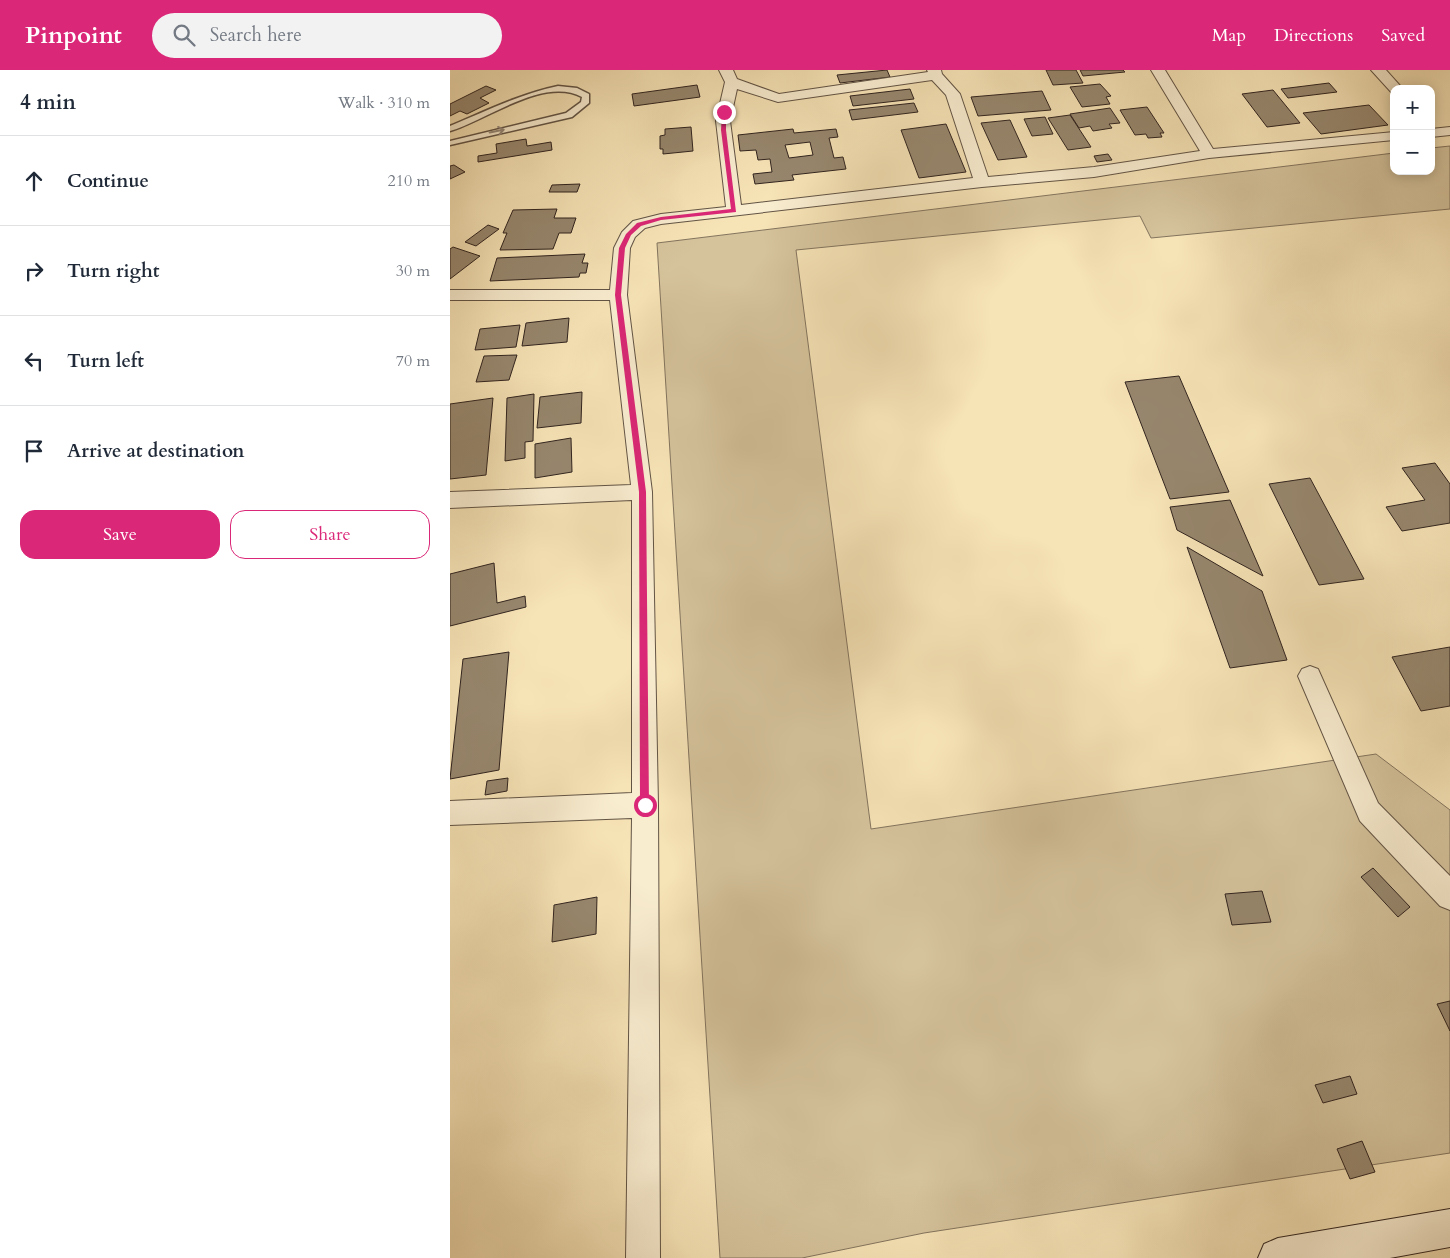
<!DOCTYPE html>
<html lang="en">
<head>
<meta charset="utf-8">
<style>
	body { margin:0; font-family:Cardo,serif; background:#f2f2f3; color:#1f2937 }
	.controls { position:absolute; right:15px; top:15px; display:grid; overflow:hidden; border-radius:10px; box-shadow:0 2px 12px #0003 }
	.controls button { width:45px; height:45px; display:grid; place-items:center; padding:0; border:0; border-bottom:1px solid #e0e1e3; background:#fff; color:#1f2937; font:25px sans-serif }
	.stop { position:absolute; width:15px; height:15px; margin:-11px; border:4px solid #db2777; border-radius:50%; background:#fff }
	.stop.end { background:#db2777; border-color:#fff; box-shadow:0 1px 5px #0008 }
	.list { margin:0; padding:0; list-style:none }
	h2 { display:flex; justify-content:space-between; align-items:center; height:65px; margin:0; padding:0 20px; font-size:21px }
	h2 small { font-size:16px; font-weight:400; color:#747a83 }
	.list li { display:grid; grid-template-columns:32px 1fr auto; gap:15px; align-items:center; box-sizing:border-box; height:90px; padding:0 20px; border-top:1px solid #e0e1e3 }
	.list b { display:block; font-size:19px; white-space:nowrap }
	.list em { font-size:16px; font-style:normal; color:#747a83 }
	.actions { display:flex; gap:10px; padding:15px 20px }
	.actions a { flex:1; padding:11px 0; border:1px solid #db2777; border-radius:15px; text-align:center; font-size:18px; color:#db2777 }
	.actions .main { background:#db2777; color:#fff }
	.icon { flex:none; width:28px; height:28px; fill:none; stroke:currentColor; stroke-width:2; stroke-linecap:round; stroke-linejoin:round }
	.map { position:relative; flex:none; width:1000px; height:1188px; overflow:hidden }
	header { display:flex; align-items:center; gap:30px; box-sizing:border-box; height:70px; padding:0 25px; background:#db2777; color:#fff }
	header strong { font-size:24px }
	nav { display:flex; gap:28px; margin-inline-start:auto; font-size:18px }
	.search { width:350px; height:45px; background:#f2f2f3; display:flex; align-items:center; gap:12px; box-sizing:border-box; padding:0 18px; border-radius:28px; color:#747a83; font-size:19px }
	main { display:flex }
	aside { flex:1; background:#fff }
	.map>svg:first-child { display:block }
	.green { fill:#d5c39c; stroke:#83745e }
	.building { fill:#97876e; stroke:#31241f; fill-rule:evenodd }
	.lines { fill:none; stroke-linecap:round; stroke-linejoin:round }
	.lane-casing { stroke:#625445; stroke-width:3 }
	.street-casing { stroke:#625445; stroke-width:2 }
	.secondary-casing { stroke:#31241f; stroke-width:2 }
	.lane { fill:#f9edd0; fill-rule:evenodd }
	.street { fill:#f9edd0; fill-rule:evenodd }
	.secondary { fill:#f9edd0; fill-rule:evenodd }
	.oneway { stroke:#958878 }
	.route { fill:#db2777 }
</style>
</head>
<body>
<header>
<strong>Pinpoint</strong>
<div class="search"><svg class="icon" aria-label="search" viewBox="0 0 24 24"><circle cx="10" cy="10" r="6"/><path d="M15 15l6 6"/></svg>Search here</div>
<nav><a>Map</a><a>Directions</a><a>Saved</a></nav>
</header>
<main>
<aside>
<h2>4 min<small>Walk · 310 m</small></h2>
<ul class="list">
<li><svg class="icon" aria-label="ahead" viewBox="0 0 24 24"><path d="M12 20V5M6 11l6-6 6 6"/></svg><div><b>Continue</b></div><em>210 m</em></li>
<li><svg class="icon" aria-label="right" viewBox="0 0 24 24"><path d="M7 20v-9h11M14 6l5 5-5 5"/></svg><div><b>Turn right</b></div><em>30 m</em></li>
<li><svg class="icon" aria-label="left" viewBox="0 0 24 24"><path d="M17 20v-9H6M10 6l-5 5 5 5"/></svg><div><b>Turn left</b></div><em>70 m</em></li>
<li><svg class="icon" aria-label="arrive" viewBox="0 0 24 24"><path d="M6 21V4h12l-3 4 3 4H6"/></svg><div><b>Arrive at destination</b></div></li>
</ul>
<div class="actions"><a class="main">Save</a><a>Share</a></div>
</aside>
<div class="map">
<svg width="1000" height="1188" viewBox="0 0 1000 1188">
	<rect width="100%" height="100%" fill="#f6e3b6"/>
	<filter id="stains"><feTurbulence type="fractalNoise" baseFrequency=".004" numOctaves="4"/><feColorMatrix values="0 0 0 0 .2 0 0 0 0 .09 0 0 0 0 .02 0 0 0 .5 -.17"/></filter>
	<radialGradient id="worn" r=".72"><stop offset=".6" stop-color="#630" stop-opacity="0"/><stop offset="1" stop-color="#630" stop-opacity=".3"/></radialGradient>
	<path class="green" d="M 1000,76 L 1000,139 L 701,168 L 690,146 L 346,180 L 421,759 L 926,684 L 1000,740 L 1000,1083 L 474,1163 L 352,1188 L 270,1188 L 207,173 L 944,83 L 944,101 L 981,101 L 981,78 Z"/>
	<path class="building" d="M 437,0 L 440,7 L 390,13 L 387,5 Z
		M 596,0 L 626,0 L 633,13 L 603,15 Z
		M 630,0 L 673,0 L 675,2 L 633,6 Z
		M 879,13 L 887,22 L 838,28 L 831,19 Z
		M 650,14 L 661,26 L 656,27 L 660,34 L 632,37 L 620,17 Z
		M 247,15 L 250,27 L 184,36 L 182,24 Z
		M 36,16 L 46,20 L 30,28 L 39,33 L 17,44 L 10,41 L 0,46 L 0,34 Z
		M 460,19 L 464,29 L 403,36 L 400,26 Z
		M 823,20 L 850,53 L 817,57 L 792,24 Z
		M 592,21 L 601,40 L 528,46 L 521,27 Z
		M 464,33 L 468,42 L 402,50 L 399,40 Z
		M 919,35 L 938,55 L 871,64 L 853,43 Z
		M 697,37 L 714,63 L 710,63 L 712,67 L 698,68 L 696,64 L 685,65 L 670,40 Z
		M 660,38 L 670,53 L 659,54 L 662,58 L 643,61 L 640,56 L 629,58 L 620,44 Z
		M 620,45 L 641,77 L 618,80 L 598,48 Z
		M 595,47 L 603,64 L 582,66 L 574,49 Z
		M 560,50 L 577,87 L 548,90 L 531,53 Z
		M 496,54 L 516,102 L 469,108 L 451,60 Z
		M 241,57 L 243,81 L 213,84 L 213,79 L 210,79 L 210,66 L 215,65 L 215,59 Z
		M 343,59 L 344,63 L 386,59 L 388,67 L 379,68 L 384,88 L 393,87 L 396,99 L 342,105 L 344,110 L 305,114 L 303,104 L 322,102 L 320,89 L 308,90 L 306,80 L 290,81 L 288,65 ZM 360,72 L 363,85 L 339,88 L 335,75 Z
		M 76,69 L 77,76 L 101,72 L 102,80 L 28,92 L 28,86 L 47,83 L 46,74 Z
		M 658,84 L 662,90 L 647,92 L 644,86 Z
		M 4,95 L 15,102 L 0,109 L 0,96 Z
		M 130,114 L 127,122 L 99,122 L 102,115 Z
		M 107,139 L 104,148 L 126,148 L 121,163 L 109,163 L 103,179 L 50,180 L 57,163 L 53,163 L 63,140 Z
		M 38,155 L 49,159 L 26,176 L 15,172 Z
		M 3,177 L 30,186 L 0,209 L 0,179 Z
		M 135,184 L 132,193 L 138,193 L 136,203 L 130,203 L 129,207 L 40,211 L 47,188 Z
		M 119,248 L 117,272 L 72,276 L 76,253 Z
		M 70,255 L 66,277 L 25,280 L 30,259 Z
		M 67,285 L 59,310 L 26,312 L 34,286 Z
		M 729,306 L 779,422 L 720,429 L 675,312 Z
		M 132,322 L 131,353 L 87,358 L 90,327 Z
		M 84,324 L 83,371 L 75,372 L 75,388 L 55,391 L 57,328 Z
		M 43,328 L 36,405 L 0,409 L 0,334 Z
		M 121,368 L 122,402 L 85,408 L 85,374 Z
		M 985,393 L 1000,414 L 1000,453 L 952,461 L 936,437 L 975,430 L 952,398 Z
		M 860,408 L 914,509 L 869,515 L 819,414 Z
		M 780,430 L 813,506 L 727,460 L 720,437 Z
		M 737,477 L 812,521 L 837,590 L 780,598 Z
		M 44,493 L 47,533 L 75,526 L 76,537 L 0,556 L 0,504 Z
		M 1000,577 L 1000,636 L 971,641 L 942,587 Z
		M 59,582 L 49,700 L 0,709 L 13,589 Z
		M 58,708 L 57,721 L 35,725 L 37,711 Z
		M 923,798 L 960,837 L 948,847 L 911,807 Z
		M 812,821 L 821,852 L 782,855 L 775,824 Z
		M 147,827 L 146,864 L 102,872 L 104,835 Z
		M 1000,931 L 1000,961 L 987,934 Z
		M 900,1006 L 907,1024 L 873,1033 L 865,1015 Z
		M 912,1071 L 925,1102 L 900,1109 L 887,1079 Z"/>
	<g class="lines">
		<defs>
			<path id="lane" d="M 108,16 L 127,18 L 139,24 L 139,33 L 122,47 L 0,75 L 0,71 L 116,43 L 131,32 L 132,27 C 94,6 37,50 0,61 L 0,56 C 36,41 70,24 108,16 Z"/>
			<path id="street" d="M 269,0 L 283,0 L 287,9 L 329,24 L 478,2 L 477,0 L 491,0 L 492,4 L 510,24 L 538,107 L 644,97 L 750,81 L 701,0 L 715,0 L 763,79 L 944,62 L 944,70 L 759,88 L 644,107 L 532,117 L 211,154 L 195,158 L 185,167 L 180,178 L 177,225 L 202,422 L 208,735 L 210,1188 L 176,1188 L 182,748 L 0,755 L 0,731 L 182,723 L 182,430 L 0,438 L 0,422 L 181,415 L 160,230 L 0,230 L 0,220 L 160,220 L 164,178 L 172,162 L 183,151 L 211,144 L 276,137 L 266,51 L 275,12 ZM 482,10 L 496,25 L 523,108 L 291,135 L 280,51 L 287,19 L 328,32 Z
				M 921,0 L 936,0 L 953,19 L 944,19 L 944,23 L 941,22 Z
				M 1000,57 L 1000,65 L 981,67 L 981,59 Z
				M 860,596 L 868,599 L 928,733 L 1000,806 L 1000,840 L 990,836 L 910,751 L 848,606 L 852,599 Z"/>
			<path id="secondary" d="M 1000,1139 L 1000,1177 L 940,1188 L 808,1188 L 814,1174 L 828,1168 Z"/>
		</defs>
		<use href="#lane" class="lane-casing"/>
		<use href="#street" class="street-casing"/>
		<use href="#secondary" class="secondary-casing"/>
		<use href="#lane" class="lane"/>
		<use href="#street" class="street"/>
		<use href="#secondary" class="secondary"/>
	</g>
	<defs><path id="oneway-shaft" d="M-6 0H5M1.5-3L5.5 0L1.5 3" fill="none" stroke-width="1.6" stroke-linecap="round" stroke-linejoin="round" transform="scale(1.25)"/></defs>
	<use class="oneway" href="#oneway-shaft" transform="translate(47 61) rotate(-12)"/>
	<path class="route" d="M 274,41 L 276,42 L 276,60 L 286,142 L 211,150 L 191,156 L 181,165 L 175,178 L 171,225 L 196,422 L 199,735 L 195,739 L 190,735 L 189,422 L 165,225 L 169,178 L 176,164 L 187,153 L 211,147 L 281,139 L 271,60 L 272,42 Z"/>
	<rect width="100%" height="100%" filter="url(#stains)"/>
	<rect width="100%" height="100%" fill="url(#worn)"/>
</svg>
<div class="controls">
<button>+</button>
<button>−</button>
</div>
<div class="stop" style="left:195px;top:735px"></div>
<div class="stop end" style="left:274px;top:42px"></div>
</div>
</main>
</body>
</html>
